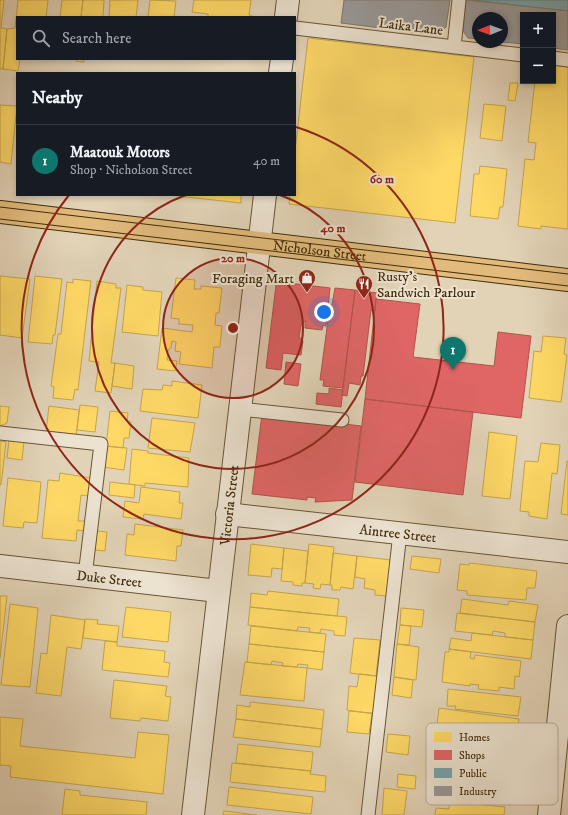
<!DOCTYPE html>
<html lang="en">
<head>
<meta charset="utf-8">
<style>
	body { margin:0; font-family:"IM FELL DW Pica",serif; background:#20242c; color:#f1f3f6 }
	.controls { position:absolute; right:12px; top:12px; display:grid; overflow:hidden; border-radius:0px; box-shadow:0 2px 6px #0003 }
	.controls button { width:36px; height:36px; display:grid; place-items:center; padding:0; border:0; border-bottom:1px solid #363941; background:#171b24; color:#f1f3f6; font:20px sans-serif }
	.compass { position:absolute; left:472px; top:12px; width:36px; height:36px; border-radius:50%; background:#171b24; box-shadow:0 2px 6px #0003; rotate:269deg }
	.you { position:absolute; left:324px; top:312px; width:14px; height:14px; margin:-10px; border:3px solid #fff; border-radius:50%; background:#1a73e8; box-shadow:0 0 0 6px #1a73e833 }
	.badge { display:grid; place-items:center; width:26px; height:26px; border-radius:50%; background:#0f766e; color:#fff; font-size:13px; font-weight:700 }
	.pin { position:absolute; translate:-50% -33px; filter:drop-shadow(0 1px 2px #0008) }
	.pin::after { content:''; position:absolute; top:21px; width:14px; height:12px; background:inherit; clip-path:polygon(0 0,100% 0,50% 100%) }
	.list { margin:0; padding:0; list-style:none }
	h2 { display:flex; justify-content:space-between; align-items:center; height:52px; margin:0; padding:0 16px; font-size:17px }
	h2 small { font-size:13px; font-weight:400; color:#9ea1a6 }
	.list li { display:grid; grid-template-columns:26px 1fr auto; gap:12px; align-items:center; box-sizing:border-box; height:72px; padding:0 16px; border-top:1px solid #363941 }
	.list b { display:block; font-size:15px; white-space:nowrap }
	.list p { margin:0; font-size:13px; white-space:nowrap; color:#9ea1a6 }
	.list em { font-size:13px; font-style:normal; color:#9ea1a6 }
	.icon { flex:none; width:22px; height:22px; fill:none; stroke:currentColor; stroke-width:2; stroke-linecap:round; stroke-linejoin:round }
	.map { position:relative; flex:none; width:568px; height:815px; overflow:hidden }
	.search { position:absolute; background:#171b24; box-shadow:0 2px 6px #0003; left:16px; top:16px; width:280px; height:44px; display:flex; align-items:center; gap:10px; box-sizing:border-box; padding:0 14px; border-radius:0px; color:#9ea1a6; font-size:15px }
	.panel { position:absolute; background:#171b24; box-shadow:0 2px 6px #0003; left:16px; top:72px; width:280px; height:124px; border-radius:0px }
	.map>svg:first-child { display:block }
	.homes { fill:#ffd966; stroke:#c6a54b }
	.shops { fill:#e06666; stroke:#b0554b }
	.public { fill:#76a5af; stroke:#66817e }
	.industry { fill:#999; stroke:#7f786e }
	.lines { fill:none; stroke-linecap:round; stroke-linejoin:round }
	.service-casing { stroke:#695636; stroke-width:15 }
	.minor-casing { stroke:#695636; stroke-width:24 }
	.primary-casing { stroke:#412c0b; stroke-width:24 }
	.service { stroke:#ece2d0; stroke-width:13 }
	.minor { stroke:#ece2d0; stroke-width:22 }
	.primary { stroke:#e1ba7c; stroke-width:22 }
	.tram { stroke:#412c0b; stroke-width:1 }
	.ring { fill:none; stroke:#8f2418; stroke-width:2 }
	.labels { text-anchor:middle; stroke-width:4; stroke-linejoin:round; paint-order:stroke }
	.street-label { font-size:14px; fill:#412c0b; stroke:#ece2d0 }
	.poi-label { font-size:14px; fill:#412c0b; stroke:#ece2d0; text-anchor:start }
	.key { fill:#ece2d0; stroke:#b9ab95; stroke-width:1 }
	.key-label { font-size:11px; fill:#412c0b }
	.centre { fill:#8f2418; stroke:#ece2d0; stroke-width:2 }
	.ring-label { font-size:12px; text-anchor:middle; font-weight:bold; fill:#8f2418; stroke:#ece2d0; stroke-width:4; stroke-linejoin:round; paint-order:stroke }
</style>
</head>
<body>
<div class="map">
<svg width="568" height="815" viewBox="0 0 568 815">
	<rect width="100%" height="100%" fill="#e2d3b7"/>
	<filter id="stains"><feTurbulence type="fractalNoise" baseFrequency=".005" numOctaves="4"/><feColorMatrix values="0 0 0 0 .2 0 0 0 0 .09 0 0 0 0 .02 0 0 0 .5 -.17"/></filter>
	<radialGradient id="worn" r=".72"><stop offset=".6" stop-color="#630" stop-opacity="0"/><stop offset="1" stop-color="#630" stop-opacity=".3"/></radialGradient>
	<path class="homes" d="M 0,0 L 4,0 L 1,28 L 7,29 L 3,69 L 0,69 Z
		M 18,0 L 48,0 L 46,17 L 17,17 L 17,59 L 20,59 L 18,71 L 3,69 L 7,29 L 15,28 Z
		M 62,0 L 83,0 L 81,17 L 60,17 Z
		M 83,0 L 104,0 L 103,17 L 81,17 Z
		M 110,0 L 138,0 L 136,17 L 109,17 Z
		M 150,0 L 176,1 L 174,17 L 148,17 Z
		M 194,0 L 251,0 L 249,15 L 254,17 L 208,17 L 208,14 L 192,12 Z
		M 308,38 L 474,57 L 455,223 L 289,204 L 290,195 L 295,195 L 295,151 Z
		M 77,59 L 84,59 L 84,62 L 76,61 Z
		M 553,65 L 568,67 L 568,229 L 541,226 L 541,229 L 518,226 L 525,159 L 534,160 L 536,143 L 528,142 L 535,81 L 553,81 Z
		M 510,83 L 518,83 L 515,101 L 508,100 Z
		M 484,104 L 506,106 L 502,141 L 480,138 Z
		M 0,105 L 17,106 L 11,164 L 0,162 Z
		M 480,166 L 507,169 L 503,207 L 500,207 L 498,219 L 470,216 L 474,174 L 479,174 Z
		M 169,195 L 241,195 L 241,203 Z
		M 0,276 L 30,279 L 22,338 L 0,335 Z
		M 35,276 L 62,279 L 55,335 L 53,335 L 52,344 L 28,342 Z
		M 176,278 L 195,280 L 194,289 L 201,289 L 201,286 L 222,288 L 219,313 L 216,313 L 215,325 L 222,326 L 220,347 L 214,347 L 212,368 L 179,364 L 181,352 L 175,351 L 176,342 L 172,341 L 171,348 L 168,350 L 167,360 L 177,361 L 175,371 L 157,369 L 162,328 L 192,332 L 193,325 L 179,324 L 179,319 L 171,318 Z
		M 73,279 L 91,281 L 78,390 L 75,389 L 73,400 L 53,398 L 54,387 L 51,386 L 58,334 L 61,334 L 67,282 L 73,283 Z
		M 97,281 L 116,284 L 116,288 L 121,288 L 111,363 L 115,363 L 111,393 L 95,391 L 99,362 L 89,361 Z
		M 127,285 L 143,287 L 143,290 L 162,292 L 158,336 L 122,332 Z
		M 543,336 L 566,338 L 564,354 L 567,355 L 561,402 L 529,398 L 534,351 L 541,352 Z
		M 115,363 L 134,366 L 132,389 L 112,386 Z
		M 172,381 L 202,385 L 198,418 L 140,411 L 143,389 L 162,390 L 163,385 L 172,386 Z
		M 80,405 L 98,407 L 95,432 L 77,430 Z
		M 0,406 L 9,407 L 7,423 L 0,426 Z
		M 49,406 L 79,410 L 76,436 L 46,432 Z
		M 110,411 L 128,413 L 127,421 L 131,422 L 129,438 L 124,438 L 123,448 L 106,446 Z
		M 152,418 L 195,423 L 190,452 L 148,448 Z
		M 489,432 L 517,436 L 510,499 L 482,496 Z
		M 9,440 L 24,441 L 22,460 L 7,458 Z
		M 0,441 L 6,442 L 1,485 L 0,485 Z
		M 541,443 L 560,445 L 557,474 L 552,473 L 547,519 L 529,516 L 529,512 L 520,511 L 525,461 L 538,462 Z
		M 106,446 L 127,448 L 124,470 L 103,467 Z
		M 132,449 L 148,451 L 148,453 L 189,458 L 188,487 L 145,483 L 145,486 L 129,484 Z
		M 567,461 L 568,461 L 568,515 L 561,514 Z
		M 60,473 L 91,478 L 89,496 L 81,495 L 78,521 L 86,521 L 85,531 L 77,530 L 76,541 L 42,538 L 48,480 L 59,481 Z
		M 8,478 L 41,482 L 37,523 L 24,522 L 23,528 L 3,526 Z
		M 110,482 L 135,485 L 134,498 L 109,495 Z
		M 141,487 L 180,492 L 179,503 L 183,503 L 181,519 L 144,514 L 143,519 L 123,517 L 125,501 L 139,503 Z
		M 135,524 L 183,530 L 181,546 L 177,546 L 176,561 L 125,555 L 127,534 L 134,535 Z
		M 97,531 L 107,532 L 105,551 L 95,550 Z
		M 251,544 L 284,548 L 282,569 L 272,568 L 271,577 L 248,575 Z
		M 309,544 L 334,547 L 330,585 L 321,584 L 320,589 L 313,588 L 314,584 L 305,583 Z
		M 284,548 L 308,551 L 305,583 L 302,583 L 302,586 L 293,585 L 293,582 L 281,581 Z
		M 333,553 L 357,556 L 353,589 L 341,587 L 340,590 L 332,590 L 332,585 L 330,585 Z
		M 357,556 L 391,560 L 387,596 L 375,595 L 375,590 L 364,588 L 365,579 L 355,577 Z
		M 412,556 L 441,559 L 439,573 L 410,569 Z
		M 470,563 L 537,571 L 535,588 L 527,588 L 526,600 L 467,595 L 467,591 L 457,590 L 460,564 L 469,565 Z
		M 268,591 L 339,599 L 337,616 L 250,607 L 251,593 L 267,595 Z
		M 0,596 L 7,596 L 0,658 Z
		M 462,599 L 508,605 L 509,601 L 538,605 L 535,622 L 460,613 Z
		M 10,604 L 38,608 L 30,687 L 1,685 Z
		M 126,607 L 171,612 L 168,642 L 122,637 Z
		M 250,607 L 347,617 L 345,636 L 334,635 L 334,631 L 321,629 L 320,633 L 309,632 L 310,628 L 298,627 L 297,631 L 248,625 Z
		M 401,608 L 424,610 L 422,627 L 400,625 Z
		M 457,613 L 535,622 L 533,640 L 505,637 L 505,633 L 493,631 L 492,635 L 455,631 Z
		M 51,615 L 85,620 L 81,649 L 67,647 L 61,696 L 36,693 L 41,653 L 47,654 Z
		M 85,619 L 98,620 L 97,624 L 119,626 L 117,642 L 83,638 Z
		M 400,625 L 411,626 L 409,645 L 397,644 Z
		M 251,626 L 326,634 L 324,652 L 249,644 Z
		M 472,633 L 533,640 L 531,659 L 449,649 L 451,638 L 471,641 Z
		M 354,638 L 380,640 L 376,676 L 350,673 Z
		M 105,641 L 117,642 L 117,646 L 165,651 L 164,662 L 170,663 L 168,677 L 102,670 Z
		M 249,644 L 324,652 L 322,670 L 307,668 L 308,665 L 298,664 L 297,667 L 282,666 L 283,663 L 272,661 L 271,665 L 247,662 Z
		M 397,644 L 419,647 L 416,680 L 394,677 Z
		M 449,649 L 471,652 L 470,658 L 474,659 L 475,655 L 521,661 L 519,677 L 515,676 L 514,689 L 499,687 L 499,691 L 478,689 L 479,685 L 470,684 L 470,686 L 442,682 L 445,652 L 449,652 Z
		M 245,662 L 307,668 L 304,701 L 240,695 Z
		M 359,674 L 378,676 L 374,714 L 347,710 L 349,686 L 357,687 Z
		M 394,677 L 413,680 L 411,698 L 392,695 Z
		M 114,680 L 167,686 L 165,696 L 171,697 L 168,721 L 141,718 L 140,721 L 110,718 Z
		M 448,689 L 521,697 L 518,716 L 455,709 L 456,706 L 447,706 Z
		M 250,702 L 324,710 L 322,729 L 236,719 L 237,705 L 250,707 Z
		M 439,708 L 519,719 L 517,737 L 452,730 L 452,727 L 437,725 Z
		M 349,711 L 372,713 L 369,734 L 347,732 Z
		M 0,717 L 23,719 L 20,746 L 135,758 L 138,732 L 169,735 L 163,794 L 10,777 L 11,766 L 0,765 Z
		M 236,719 L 322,729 L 320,747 L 233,737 Z
		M 388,734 L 410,736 L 408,755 L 386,752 Z
		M 238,744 L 313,752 L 311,771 L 236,763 Z
		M 232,763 L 311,771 L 310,774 L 326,776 L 325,792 L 230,782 Z
		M 398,774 L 416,776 L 415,789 L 397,787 Z
		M 229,787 L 313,797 L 311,814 L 227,805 Z
		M 384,788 L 407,791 L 404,815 L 382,815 Z
		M 65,789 L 80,791 L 80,795 L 147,802 L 146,815 L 62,815 Z
		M 450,799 L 475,802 L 474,804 L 505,807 L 504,815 L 435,815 L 436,808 L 449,809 Z
		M 224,811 L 257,815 L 223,815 Z"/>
	<path class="shops" d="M 281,282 L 330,288 L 326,326 L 323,325 L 322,330 L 305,328 L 305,321 L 301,325 L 299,337 L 303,341 L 301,355 L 283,353 L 281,370 L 266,368 L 276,285 Z
		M 335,288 L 355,290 L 343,388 L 323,386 L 324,380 L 320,380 L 330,305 L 332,305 Z
		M 355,290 L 377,293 L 376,299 L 375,311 L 371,310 L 363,376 L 361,376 L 360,385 L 349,383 L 347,396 L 342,395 Z
		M 376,299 L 420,304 L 413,357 L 494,366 L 498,332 L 531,336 L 521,418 L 365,399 Z
		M 286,362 L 301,364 L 298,386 L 284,384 Z
		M 329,388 L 343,390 L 341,407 L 316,404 L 317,393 L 329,394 Z
		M 365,399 L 473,412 L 463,495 L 355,482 Z
		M 262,414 L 361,426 L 352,500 L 315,502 L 316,498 L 307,497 L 307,500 L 252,494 Z"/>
	<path class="public" d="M 471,0 L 568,0 L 568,11 Z"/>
	<path class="industry" d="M 344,0 L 450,0 L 446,27 L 437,35 L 341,23 Z
		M 466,0 L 568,11 L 568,50 L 553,48 L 553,15 L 523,15 L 523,44 L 502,42 L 502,18 L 478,18 L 478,39 L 468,38 L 463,31 Z"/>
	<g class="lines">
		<defs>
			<path id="service" d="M 295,28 L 523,55
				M 454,47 L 459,0
				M 553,58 L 568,60
				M 240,409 L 342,420
				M 0,433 L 101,444 L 85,576
				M 368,815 L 400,533"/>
			<g id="minor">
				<path d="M 286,17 L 288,0"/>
				<path d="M 280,73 L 282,59"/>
				<path id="s1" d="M 227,514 L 568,552"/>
				<path id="s2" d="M 0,566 L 218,591"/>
				<path id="s3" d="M 193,815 L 265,195"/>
				<path d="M 549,815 L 568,626"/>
			</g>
			<g id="primary">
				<path id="s4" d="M 0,212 L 568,280"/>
			</g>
		</defs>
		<use href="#service" class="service-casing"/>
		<use href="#minor" class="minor-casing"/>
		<use href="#primary" class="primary-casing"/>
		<use href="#service" class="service"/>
		<use href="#minor" class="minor"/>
		<use href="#primary" class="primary"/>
		<path class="tram" d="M 0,207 L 568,274
			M 0,219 L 568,286"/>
	</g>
	<circle cx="233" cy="328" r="70" fill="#8f2418" fill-opacity=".12"/>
	<g class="ring">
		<circle cx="233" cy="328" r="70"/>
		<path d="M280 195A141 141 0 1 1 186 195"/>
		<path d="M296 127A211 211 0 1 1 69 195"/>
	</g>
	<defs>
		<symbol id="shop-pin" viewBox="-11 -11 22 30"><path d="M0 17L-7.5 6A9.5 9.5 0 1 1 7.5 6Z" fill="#8f2418" stroke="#ece2d0"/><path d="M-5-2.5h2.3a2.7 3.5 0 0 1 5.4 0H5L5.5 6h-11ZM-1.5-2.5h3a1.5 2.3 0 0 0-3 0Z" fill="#fff"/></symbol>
		<symbol id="restaurant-pin" viewBox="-11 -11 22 30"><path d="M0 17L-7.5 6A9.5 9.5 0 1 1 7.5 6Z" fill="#8f2418" stroke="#ece2d0"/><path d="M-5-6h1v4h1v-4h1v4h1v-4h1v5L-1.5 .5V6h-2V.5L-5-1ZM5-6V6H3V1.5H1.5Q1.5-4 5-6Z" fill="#fff"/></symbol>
	</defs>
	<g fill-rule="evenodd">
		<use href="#shop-pin" x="297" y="268" width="20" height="27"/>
		<use href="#restaurant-pin" x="354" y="274" width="20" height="27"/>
	</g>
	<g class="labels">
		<g class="street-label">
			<text transform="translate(411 26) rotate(7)" y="5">Laika Lane</text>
			<text dy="5" stroke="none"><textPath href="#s4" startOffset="322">Nicholson Street</textPath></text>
			<text dy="5" stroke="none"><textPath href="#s3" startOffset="312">Victoria Street</textPath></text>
			<text dy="5" stroke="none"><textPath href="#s1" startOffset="172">Aintree Street</textPath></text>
			<text dy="5" stroke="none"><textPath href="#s2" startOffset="110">Duke Street</textPath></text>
		</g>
		<g class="poi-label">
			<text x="377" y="281">Rusty's<tspan x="377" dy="16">Sandwich Parlour</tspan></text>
			<text x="294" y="283" text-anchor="end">Foraging Mart</text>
		</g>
	</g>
	<rect x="426" y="723" width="132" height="82" rx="6" class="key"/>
	<rect x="434" y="732" width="18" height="10" fill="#ffd966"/>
	<rect x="434" y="750" width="18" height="10" fill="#e06666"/>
	<rect x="434" y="768" width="18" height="10" fill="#76a5af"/>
	<rect x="434" y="786" width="18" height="10" fill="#999"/>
	<g class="key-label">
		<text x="459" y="741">Homes</text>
		<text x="459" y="759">Shops</text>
		<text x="459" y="777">Public</text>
		<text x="459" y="795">Industry</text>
	</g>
	<circle cx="233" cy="328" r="6" class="centre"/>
	<g class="ring-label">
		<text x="382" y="183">60 m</text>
		<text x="333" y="232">40 m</text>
		<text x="233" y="262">20 m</text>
	</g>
	<rect width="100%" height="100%" filter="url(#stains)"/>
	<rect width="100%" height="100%" fill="url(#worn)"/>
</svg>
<div class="controls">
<button>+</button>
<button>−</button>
</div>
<svg class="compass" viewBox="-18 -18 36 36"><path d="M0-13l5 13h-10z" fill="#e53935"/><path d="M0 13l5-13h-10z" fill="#9ea1a6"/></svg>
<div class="you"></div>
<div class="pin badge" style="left:453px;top:370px">1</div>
<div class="search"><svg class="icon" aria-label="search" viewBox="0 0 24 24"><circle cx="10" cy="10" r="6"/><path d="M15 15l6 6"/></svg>Search here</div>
<section class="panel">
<h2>Nearby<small></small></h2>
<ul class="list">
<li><span class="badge">1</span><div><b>Maatouk Motors</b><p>Shop · Nicholson Street</p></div><em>40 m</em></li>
</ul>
</section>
</div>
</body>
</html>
